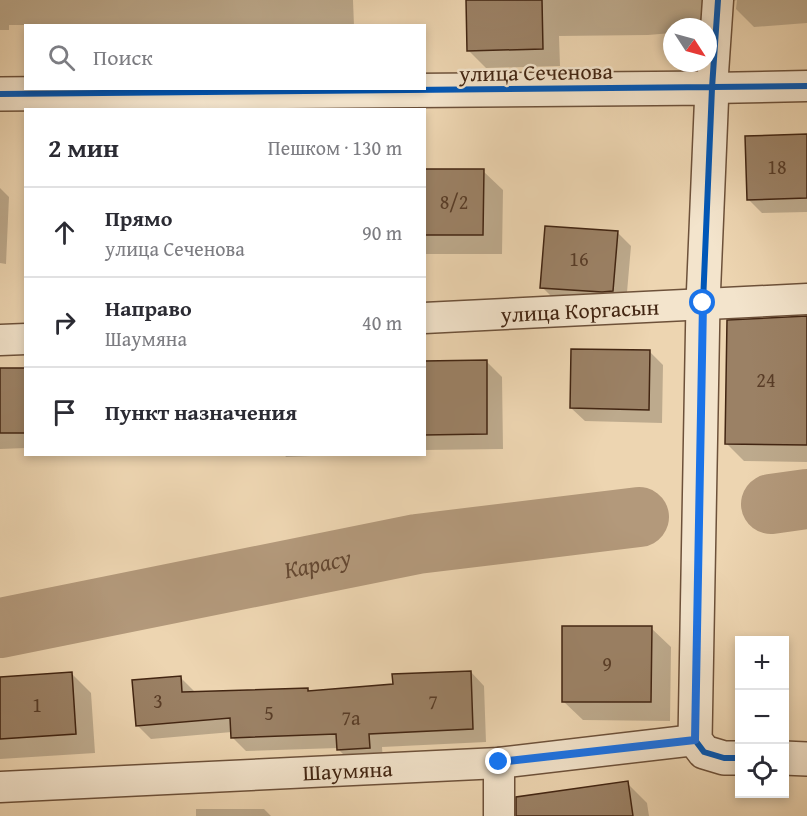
<!DOCTYPE html>
<html lang="ru">
<head>
<meta charset="utf-8">
<style>
	body { margin:0; font-family:"Gentium Book Plus",serif; background:#f2f2f3; color:#2b2b33 }
	.controls { position:absolute; right:18px; bottom:18px; display:grid; overflow:hidden; border-radius:0px; box-shadow:0 3px 9px #0003 }
	.controls button { width:54px; height:54px; display:grid; place-items:center; padding:0; border:0; border-bottom:2px solid #e1e1e2; background:#fff; color:#2b2b33; font:30px sans-serif }
	.compass { position:absolute; left:663px; top:18px; width:54px; height:54px; border-radius:50%; background:#fff; box-shadow:0 3px 9px #0003; rotate:126deg }
	.stop { position:absolute; width:18px; height:18px; margin:-14px; border:4px solid #1a73e8; border-radius:50%; background:#fff }
	.stop.end { background:#1a73e8; border-color:#fff; box-shadow:0 2px 6px #0008 }
	.list { margin:0; padding:0; list-style:none }
	h2 { display:flex; justify-content:space-between; align-items:center; height:78px; margin:0; padding:0 24px; font-size:26px }
	h2 small { font-size:20px; font-weight:400; color:#7c7c81 }
	.list li { display:grid; grid-template-columns:39px 1fr auto; gap:18px; align-items:center; box-sizing:border-box; height:90px; padding:0 24px; border-top:2px solid #e1e1e2 }
	.list b { display:block; font-size:22px; white-space:nowrap }
	.list p { margin:0; font-size:20px; white-space:nowrap; color:#7c7c81 }
	.list em { font-size:20px; font-style:normal; color:#7c7c81 }
	.icon { flex:none; width:33px; height:33px; fill:none; stroke:currentColor; stroke-width:2; stroke-linecap:round; stroke-linejoin:round }
	.map { position:relative; flex:none; width:807px; height:816px; overflow:hidden }
	.search { position:absolute; background:#fff; box-shadow:0 3px 9px #0003; left:24px; top:24px; width:402px; height:66px; display:flex; align-items:center; gap:15px; box-sizing:border-box; padding:0 21px; border-radius:0px; color:#7c7c81; font-size:22px }
	.panel { position:absolute; background:#fff; box-shadow:0 3px 9px #0003; left:24px; top:108px; width:402px; height:348px; border-radius:0px }
	.map>svg:first-child { display:block }
	.shadow { fill:#0003 }
	.lines { fill:none; stroke-linecap:round; stroke-linejoin:round }
	.river { stroke:#b3997b; stroke-width:60 }
	.building { fill:#9b8165; stroke:#422512; stroke-width:1.5 }
	.minor-casing { stroke:#6d513a; stroke-width:33 }
	.tertiary-casing { stroke:#6d513a; stroke-width:36 }
	.minor { stroke:#f3e4cc; stroke-width:30 }
	.tertiary { stroke:#f3e4cc; stroke-width:33 }
	.cycleway-casing { stroke:#f3e4cc; stroke-width:10 }
	.cycleway { stroke:#0057b8; stroke-width:6 }
	.route { stroke:#1a73e8; stroke-width:8 }
	.labels { text-anchor:middle; stroke-width:5; stroke-linejoin:round; paint-order:stroke }
	.number-label { font-size:20px; fill:#583c27 }
	.street-label { font-size:22px; fill:#422512; stroke:#f3e4cc }
	.water-label { font-size:24px; font-style:italic; fill:#644832; stroke:#f3e4cc }
</style>
</head>
<body>
<div class="map">
<svg width="807" height="816" viewBox="0 0 807 816">
	<rect width="100%" height="100%" fill="#edd5b1"/>
	<filter id="stains"><feTurbulence type="fractalNoise" baseFrequency=".00333" numOctaves="4"/><feColorMatrix values="0 0 0 0 .2 0 0 0 0 .09 0 0 0 0 .02 0 0 0 .5 -.17"/></filter>
	<radialGradient id="worn" r=".72"><stop offset=".6" stop-color="#630" stop-opacity="0"/><stop offset="1" stop-color="#630" stop-opacity=".3"/></radialGradient>
	<path class="shadow" d="M 0,0 L 353,0 L 354,26 L 9,25 L 9,30 L 0,30 Z
		M 467,0 L 807,0 L 807,23 L 754,27 L 736,9 L 737,0 L 728,2 L 708,27 L 672,27 L 672,33 L 648,35 L 559,36 L 560,66 L 486,68 L 468,50 Z
		M 807,135 L 807,212 L 762,213 L 749,200 Z
		M 424,170 L 483,171 L 503,190 L 502,254 L 424,254 Z
		M 0,188 L 9,197 L 6,264 L 0,263 Z
		M 617,232 L 631,246 L 626,304 L 556,301 L 542,287 Z
		M 807,318 L 807,462 L 744,461 L 726,443 Z
		M 650,352 L 663,365 L 662,423 L 585,421 L 571,408 Z
		M 486,361 L 502,377 L 503,449 L 424,450 L 424,362 Z
		M 0,370 L 26,370 L 26,448 L 0,449 Z
		M 284,454 L 363,454 L 286,457 Z
		M 372,454 L 401,454 L 374,456 Z
		M 651,628 L 671,647 L 670,721 L 583,720 L 563,701 Z
		M 471,672 L 484,686 L 486,742 L 382,747 L 383,761 L 352,763 L 339,750 L 338,748 L 246,751 L 232,737 L 232,732 L 151,739 L 137,725 L 180,677 L 194,691 L 194,693 L 308,689 L 310,692 L 394,685 Z
		M 72,674 L 91,693 L 95,753 L 0,759 L 0,679 Z
		M 627,783 L 647,803 L 649,816 L 546,816 Z
		M 196,809 L 264,809 L 271,816 L 196,816 Z"/>
	<g class="lines">
		<g class="river">
			<path d="M 771,504 L 807,499"/>
			<path id="s1" d="M 0,628 L 417,544 L 639,517"/>
		</g>
	</g>
	<path class="building" d="M 466,0 L 542,0 L 543,49 L 467,51 Z
		M 807,134 L 807,198 L 747,200 L 745,136 Z
		M 424,169 L 484,169 L 483,235 L 424,235 Z
		M 545,226 L 618,231 L 613,291 L 602,292 L 540,288 Z
		M 807,316 L 807,445 L 725,444 L 727,320 Z
		M 571,349 L 650,350 L 649,410 L 570,408 Z
		M 487,360 L 487,434 L 424,435 L 424,361 Z
		M 0,368 L 26,368 L 26,433 L 0,433 Z
		M 562,626 L 652,626 L 651,702 L 562,702 Z
		M 471,671 L 473,729 L 369,734 L 370,748 L 337,750 L 336,734 L 231,738 L 230,718 L 136,726 L 132,680 L 181,676 L 182,692 L 308,688 L 308,691 L 393,684 L 392,674 Z
		M 72,672 L 76,734 L 0,739 L 0,677 Z
		M 628,781 L 633,816 L 516,816 L 516,797 Z"/>
	<g class="lines">
		<defs>
			<g id="minor">
				<path d="M 718,0 L 712,88 L 807,86"/>
				<path id="s2" d="M 424,318 L 807,299"/>
				<path d="M 0,340 L 26,339"/>
				<path d="M 499,763 L 499,816"/>
				<path id="s3" d="M 0,787 L 499,763 L 695,740"/>
			</g>
			<path id="tertiary" d="M 0,94 L 712,88 L 703,303 L 695,740 L 704,752 L 724,758 L 740,758
				M 784,758 L 807,759"/>
		</defs>
		<use href="#minor" class="minor-casing"/>
		<use href="#tertiary" class="tertiary-casing"/>
		<use href="#minor" class="minor"/>
		<use href="#tertiary" class="tertiary"/>
		<defs>
			<path id="cycleway" d="M 718,0 L 712,88 L 703,303 L 695,740 L 704,752 L 724,758 L 740,758
				M 0,94 L 807,86"/>
		</defs>
		<use href="#cycleway" class="cycleway-casing"/>
		<use href="#cycleway" class="cycleway"/>
	</g>
	<g class="lines">
		<path class="route" d="M 499,762 L 695,740 L 703,303"/>
	</g>
	<g class="labels">
		<g class="number-label">
			<text x="777" y="174">18</text>
			<text x="454" y="209">8/2</text>
			<text x="579" y="266">16</text>
			<text x="766" y="387">24</text>
			<text x="607" y="671">9</text>
			<text x="158" y="708">3</text>
			<text x="433" y="709">7</text>
			<text x="37" y="712">1</text>
			<text x="269" y="720">5</text>
			<text x="351" y="725">7а</text>
		</g>
		<g class="street-label">
			<text transform="translate(536 72) rotate(-1)" y="8">улица Сеченова</text>
			<text dy="8" stroke="none"><textPath href="#s2" startOffset="156">улица Коргасын</textPath></text>
			<text dy="8" stroke="none"><textPath href="#s3" startOffset="348">Шаумяна</textPath></text>
		</g>
		<g class="water-label">
			<text dy="8" stroke="none"><textPath href="#s1" startOffset="324">Карасу</textPath></text>
		</g>
	</g>
	<rect width="100%" height="100%" filter="url(#stains)"/>
	<rect width="100%" height="100%" fill="url(#worn)"/>
</svg>
<div class="controls">
<button>+</button>
<button>−</button>
<button><svg class="icon" aria-label="locate" viewBox="0 0 24 24"><circle cx="12" cy="12" r="6"/><path d="M12 2v4M12 18v4M2 12h4M18 12h4"/></svg></button>
</div>
<svg class="compass" viewBox="-18 -18 36 36"><path d="M0-13l5 13h-10z" fill="#e53935"/><path d="M0 13l5-13h-10z" fill="#7c7c81"/></svg>
<div class="stop" style="left:703px;top:303px"></div>
<div class="stop end" style="left:499px;top:762px"></div>
<div class="search"><svg class="icon" aria-label="search" viewBox="0 0 24 24"><circle cx="10" cy="10" r="6"/><path d="M15 15l6 6"/></svg>Поиск</div>
<section class="panel">
<h2>2 мин<small>Пешком · 130 m</small></h2>
<ul class="list">
<li><svg class="icon" aria-label="ahead" viewBox="0 0 24 24"><path d="M12 20V5M6 11l6-6 6 6"/></svg><div><b>Прямо</b><p>улица Сеченова</p></div><em>90 m</em></li>
<li><svg class="icon" aria-label="right" viewBox="0 0 24 24"><path d="M7 20v-9h11M14 6l5 5-5 5"/></svg><div><b>Направо</b><p>Шаумяна</p></div><em>40 m</em></li>
<li><svg class="icon" aria-label="arrive" viewBox="0 0 24 24"><path d="M6 21V4h12l-3 4 3 4H6"/></svg><div><b>Пункт назначения</b></div></li>
</ul>
</section>
</div>
</body>
</html>
